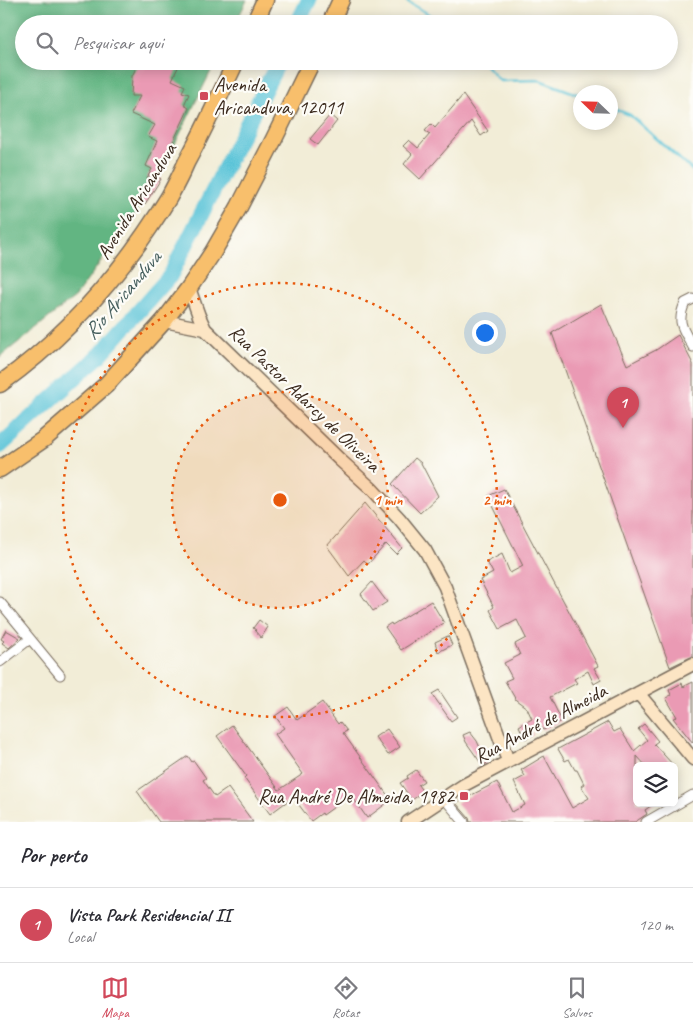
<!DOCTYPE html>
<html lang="pt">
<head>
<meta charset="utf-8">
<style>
	body { margin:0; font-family:Caveat,sans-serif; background:#f7f7f7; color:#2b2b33 }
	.controls { position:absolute; right:15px; bottom:15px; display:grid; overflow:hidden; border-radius:8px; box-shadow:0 2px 12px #0003 }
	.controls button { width:45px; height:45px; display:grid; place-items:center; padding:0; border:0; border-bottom:1px solid #e1e1e2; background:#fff; color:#2b2b33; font:25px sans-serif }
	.compass { position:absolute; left:573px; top:85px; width:45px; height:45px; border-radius:50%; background:#fff; box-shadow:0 2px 12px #0003; rotate:293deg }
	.you { position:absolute; left:484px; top:332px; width:18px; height:18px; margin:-12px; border:4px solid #fff; border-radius:50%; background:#1a73e8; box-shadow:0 0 0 8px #1a73e833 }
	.badge { display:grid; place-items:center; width:32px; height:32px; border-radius:50%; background:#d1495b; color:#fff; font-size:16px; font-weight:700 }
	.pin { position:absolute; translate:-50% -41px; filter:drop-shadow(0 1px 2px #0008) }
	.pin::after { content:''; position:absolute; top:26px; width:18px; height:15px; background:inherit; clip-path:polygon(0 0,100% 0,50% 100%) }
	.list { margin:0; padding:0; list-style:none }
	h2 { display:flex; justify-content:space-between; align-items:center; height:65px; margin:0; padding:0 20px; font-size:21px }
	h2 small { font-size:16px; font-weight:400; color:#7c7c81 }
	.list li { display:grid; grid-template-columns:32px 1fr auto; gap:15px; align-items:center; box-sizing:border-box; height:75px; padding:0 20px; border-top:1px solid #e1e1e2 }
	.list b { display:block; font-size:19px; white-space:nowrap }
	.list p { margin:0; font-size:16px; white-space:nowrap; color:#7c7c81 }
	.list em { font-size:16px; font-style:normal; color:#7c7c81 }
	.icon { flex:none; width:28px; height:28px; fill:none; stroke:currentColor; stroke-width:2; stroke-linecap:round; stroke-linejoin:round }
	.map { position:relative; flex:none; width:693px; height:822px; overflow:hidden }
	.search { position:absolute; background:#fff; box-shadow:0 2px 12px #0003; left:15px; right:15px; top:15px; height:55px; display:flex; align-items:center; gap:12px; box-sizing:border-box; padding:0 18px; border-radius:28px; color:#7c7c81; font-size:19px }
	.sheet { height:140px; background:#fff }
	nav { display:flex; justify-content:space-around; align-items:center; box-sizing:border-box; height:70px; border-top:1px solid #e1e1e2; background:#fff; font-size:14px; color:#7c7c81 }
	nav a { display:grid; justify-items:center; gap:2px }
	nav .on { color:#d1495b }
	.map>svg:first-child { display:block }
	.forest { fill:#62b582; stroke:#4e7050 }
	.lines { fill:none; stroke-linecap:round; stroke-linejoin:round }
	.stream { stroke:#5cc4d8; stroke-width:2.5 }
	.river { stroke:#5cc4d8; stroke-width:16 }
	.building { fill:#ea9ab4 }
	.street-casing { stroke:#7b6e5f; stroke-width:11 }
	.secondary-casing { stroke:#7b6e5f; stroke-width:15 }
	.highway-casing { stroke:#7b6e5f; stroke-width:19 }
	.street { stroke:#fff; stroke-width:9 }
	.secondary { stroke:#fce5c4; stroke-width:12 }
	.highway { stroke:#f8bf6c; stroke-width:16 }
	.ring { fill:none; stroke:#e8590c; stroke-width:2.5; stroke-dasharray:2.5 5 }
	.poi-dot { fill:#d1495b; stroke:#fdfcf7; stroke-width:2 }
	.labels { text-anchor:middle; stroke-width:4.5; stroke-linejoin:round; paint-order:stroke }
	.poi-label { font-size:20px; fill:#3b2a1e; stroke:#fdfcf7; text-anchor:start }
	.street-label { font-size:20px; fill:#3b2a1e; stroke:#fdfcf7 }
	.water-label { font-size:21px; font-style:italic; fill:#47605f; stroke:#fdfcf7 }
	.centre { fill:#e8590c; stroke:#fdfcf7; stroke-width:2.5 }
	.ring-label { font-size:15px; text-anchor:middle; font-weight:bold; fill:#e8590c; stroke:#fdfcf7; stroke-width:4.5; stroke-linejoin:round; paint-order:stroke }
</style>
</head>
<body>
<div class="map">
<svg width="693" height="822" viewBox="0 0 693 822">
	<rect width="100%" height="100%" fill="#fdfcf7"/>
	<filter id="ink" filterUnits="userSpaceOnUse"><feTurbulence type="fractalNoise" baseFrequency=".02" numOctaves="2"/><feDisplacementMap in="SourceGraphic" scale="10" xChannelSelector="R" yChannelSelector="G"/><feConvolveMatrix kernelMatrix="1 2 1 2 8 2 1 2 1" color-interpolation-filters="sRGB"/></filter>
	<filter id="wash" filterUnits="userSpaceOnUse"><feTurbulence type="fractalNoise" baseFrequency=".0096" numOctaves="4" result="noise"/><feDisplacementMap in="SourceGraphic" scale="20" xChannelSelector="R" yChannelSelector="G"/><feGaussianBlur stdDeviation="1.12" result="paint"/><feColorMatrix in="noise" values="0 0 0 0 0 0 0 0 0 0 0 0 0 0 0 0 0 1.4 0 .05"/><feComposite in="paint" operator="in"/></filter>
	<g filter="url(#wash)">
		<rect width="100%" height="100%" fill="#f2edd7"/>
		<path class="forest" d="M 0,0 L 247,0 L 235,24 L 24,24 L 24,61 L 216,61 L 152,190 L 76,296 L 0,357 Z"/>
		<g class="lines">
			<path class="stream" d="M 405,0 L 445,24
				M 482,61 L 500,81 L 539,80 L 580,95
				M 610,107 L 630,115 L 693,171"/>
			<path class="river" d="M 297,24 L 309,0
				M 0,446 L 100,355 L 170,276 L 279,61"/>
		</g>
		<g id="blocks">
			<path class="building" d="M 141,61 L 181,61 L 172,80 L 185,86 L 182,92 L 189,94 L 184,105 L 189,108 L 157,176 L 161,179 L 145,204 L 138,200 L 150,179 L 147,178 L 152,169 L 146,166 L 157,141 L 148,137 L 155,125 L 131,114 L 140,96 L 131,96 L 132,76 L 138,64 L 140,65 Z
				M 463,95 L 488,131 L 481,136 L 471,121 L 420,179 L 404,164 L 412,154 L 403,146 L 409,140 L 418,148 L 430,134 L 425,131 L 431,124 L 435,128 Z
				M 330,115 L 337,121 L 318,145 L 310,139 Z
				M 601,304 L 627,365 L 656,350 L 678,335 L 693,364 L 693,656 L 670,667 L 552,333 Z
				M 415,458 L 421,463 L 438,496 L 420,513 L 392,484 Z
				M 504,489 L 598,666 L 594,668 L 601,680 L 594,684 L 588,671 L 574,679 L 577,683 L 550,697 L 562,721 L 543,730 L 538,723 L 530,728 L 533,735 L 525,739 L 519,726 L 532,719 L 527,708 L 516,700 L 505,681 L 512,678 L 504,663 L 520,655 L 515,644 L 526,638 L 517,620 L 500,629 L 490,610 L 494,607 L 480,580 L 493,573 L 487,562 L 502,554 L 510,573 L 523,566 L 488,496 Z
				M 365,503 L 402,548 L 396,554 L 386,544 L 368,564 L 364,560 L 349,576 L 327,546 Z
				M 372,582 L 387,602 L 373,611 L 361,594 Z
				M 431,601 L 444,623 L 401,650 L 385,627 L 391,623 L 392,625 Z
				M 259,620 L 268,627 L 261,638 L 255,631 L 256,630 L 253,628 Z
				M 6,630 L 20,638 L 9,648 L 2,643 L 4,641 L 1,639 Z
				M 448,636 L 452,645 L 438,652 L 435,642 Z
				M 693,682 L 693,743 L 673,718 L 677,717 L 666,698 L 671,695 L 669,690 L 682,683 L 683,687 Z
				M 439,690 L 457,717 L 451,721 L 432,694 Z
				M 322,702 L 338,724 L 340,722 L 347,731 L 343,733 L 391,800 L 367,818 L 351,795 L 323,815 L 322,813 L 311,821 L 293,797 L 270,814 L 244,778 L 246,776 L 217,736 L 232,725 L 279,790 L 303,774 L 275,734 L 284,728 L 275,716 L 288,707 L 297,720 Z
				M 608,722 L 614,732 L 620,729 L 634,751 L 647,740 L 638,729 L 644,724 L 658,741 L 654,744 L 674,766 L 646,766 L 637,756 L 637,803 L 655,803 L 645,810 L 647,814 L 635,822 L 470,822 L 469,818 L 456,803 L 497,782 L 512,812 L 525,805 L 514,782 L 525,776 L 521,770 L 544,756 L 572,808 L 589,798 L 581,786 L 584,784 L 577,770 L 575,770 L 569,759 L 565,761 L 558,749 Z
				M 387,729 L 400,747 L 388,755 L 375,737 Z
				M 470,732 L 477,741 L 487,763 L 483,766 L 466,742 L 463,735 Z
				M 188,756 L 192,762 L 194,761 L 206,778 L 203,780 L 215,797 L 228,788 L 253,822 L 159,822 L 137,791 Z
				M 416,770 L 424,781 L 418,785 L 423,792 L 412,800 L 400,783 L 408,778 L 407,776 Z"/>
		</g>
	</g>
	<g filter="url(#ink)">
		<use href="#blocks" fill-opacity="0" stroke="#7b6e5f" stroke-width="1"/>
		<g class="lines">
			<defs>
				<path id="street" d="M 693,299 L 685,303 C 676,323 683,329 693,347
					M 0,602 L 60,675
					M 0,662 L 30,639
					M 443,797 L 464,822
					M 646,822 L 693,795"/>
				<path id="secondary" d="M 189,288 L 199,316 L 205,329 L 340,460 L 372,489 L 399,518 L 425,550 L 445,587 L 508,761
					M 164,321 L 205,329
					M 638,693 L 693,759
					M 408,822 L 464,785 L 693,664"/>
				<path id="highway" d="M 254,24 L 265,0
					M 330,24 L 341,0
					M 0,384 C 69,335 125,269 169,197 C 175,186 181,175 186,163 C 204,130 220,95 236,61
					M 0,469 L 44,439 L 106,385 L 164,321 L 189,288 L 213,252 L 239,207 L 274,139 L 312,61"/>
			</defs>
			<use href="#street" class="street-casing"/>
			<use href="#secondary" class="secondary-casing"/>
			<use href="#highway" class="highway-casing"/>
			<use href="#street" class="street"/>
			<use href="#secondary" class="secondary"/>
			<use href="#highway" class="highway"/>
		</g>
	</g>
	<circle cx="280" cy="500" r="108" fill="#e8590c" fill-opacity=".12"/>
	<g class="ring">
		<circle cx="280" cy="500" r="108"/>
		<circle cx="280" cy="500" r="217"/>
	</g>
	<g class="poi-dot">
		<rect x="199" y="91" width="10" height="10" rx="2.5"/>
		<rect x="459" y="791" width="10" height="10" rx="2.5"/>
	</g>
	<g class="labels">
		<g class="poi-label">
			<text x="214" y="91">Avenida<tspan x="214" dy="23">Aricanduva, 12011</tspan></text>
			<text x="454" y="803" text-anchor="end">Rua André De Almeida, 1982</text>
		</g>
		<g class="street-label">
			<text transform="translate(136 201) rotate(-58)" y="7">Avenida Aricanduva</text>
			<text transform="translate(305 398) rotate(44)" y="7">Rua Pastor Adarcy de Oliveira</text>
			<text transform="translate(540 723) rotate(-28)" y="7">Rua André de Almeida</text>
		</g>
		<g class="water-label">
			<text transform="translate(122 295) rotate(-50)" y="7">Rio Aricanduva</text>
		</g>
	</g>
	<circle cx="280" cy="500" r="8" class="centre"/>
	<g class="ring-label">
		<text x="388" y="505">1 min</text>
		<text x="497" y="505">2 min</text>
	</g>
</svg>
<div class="controls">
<button><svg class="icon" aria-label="layers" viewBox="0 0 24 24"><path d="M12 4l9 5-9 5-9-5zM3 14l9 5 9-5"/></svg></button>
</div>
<svg class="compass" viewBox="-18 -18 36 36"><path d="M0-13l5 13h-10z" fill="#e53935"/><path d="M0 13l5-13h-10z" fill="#7c7c81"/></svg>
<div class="you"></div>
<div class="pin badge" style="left:623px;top:428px">1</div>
<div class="search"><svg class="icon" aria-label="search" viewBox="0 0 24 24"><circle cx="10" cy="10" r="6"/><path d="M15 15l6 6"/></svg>Pesquisar aqui</div>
</div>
<section class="sheet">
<h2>Por perto<small></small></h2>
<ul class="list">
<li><span class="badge">1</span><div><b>Vista Park Residencial II</b><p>Local</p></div><em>120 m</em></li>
</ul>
</section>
<nav>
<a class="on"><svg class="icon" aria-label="map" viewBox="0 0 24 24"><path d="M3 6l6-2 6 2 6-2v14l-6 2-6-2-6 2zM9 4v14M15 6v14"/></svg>Mapa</a>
<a><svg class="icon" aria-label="directions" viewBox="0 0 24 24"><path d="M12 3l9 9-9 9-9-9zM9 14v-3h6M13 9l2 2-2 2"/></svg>Rotas</a>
<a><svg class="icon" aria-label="saved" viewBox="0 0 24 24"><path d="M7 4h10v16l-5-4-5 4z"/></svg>Salvos</a>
</nav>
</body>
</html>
